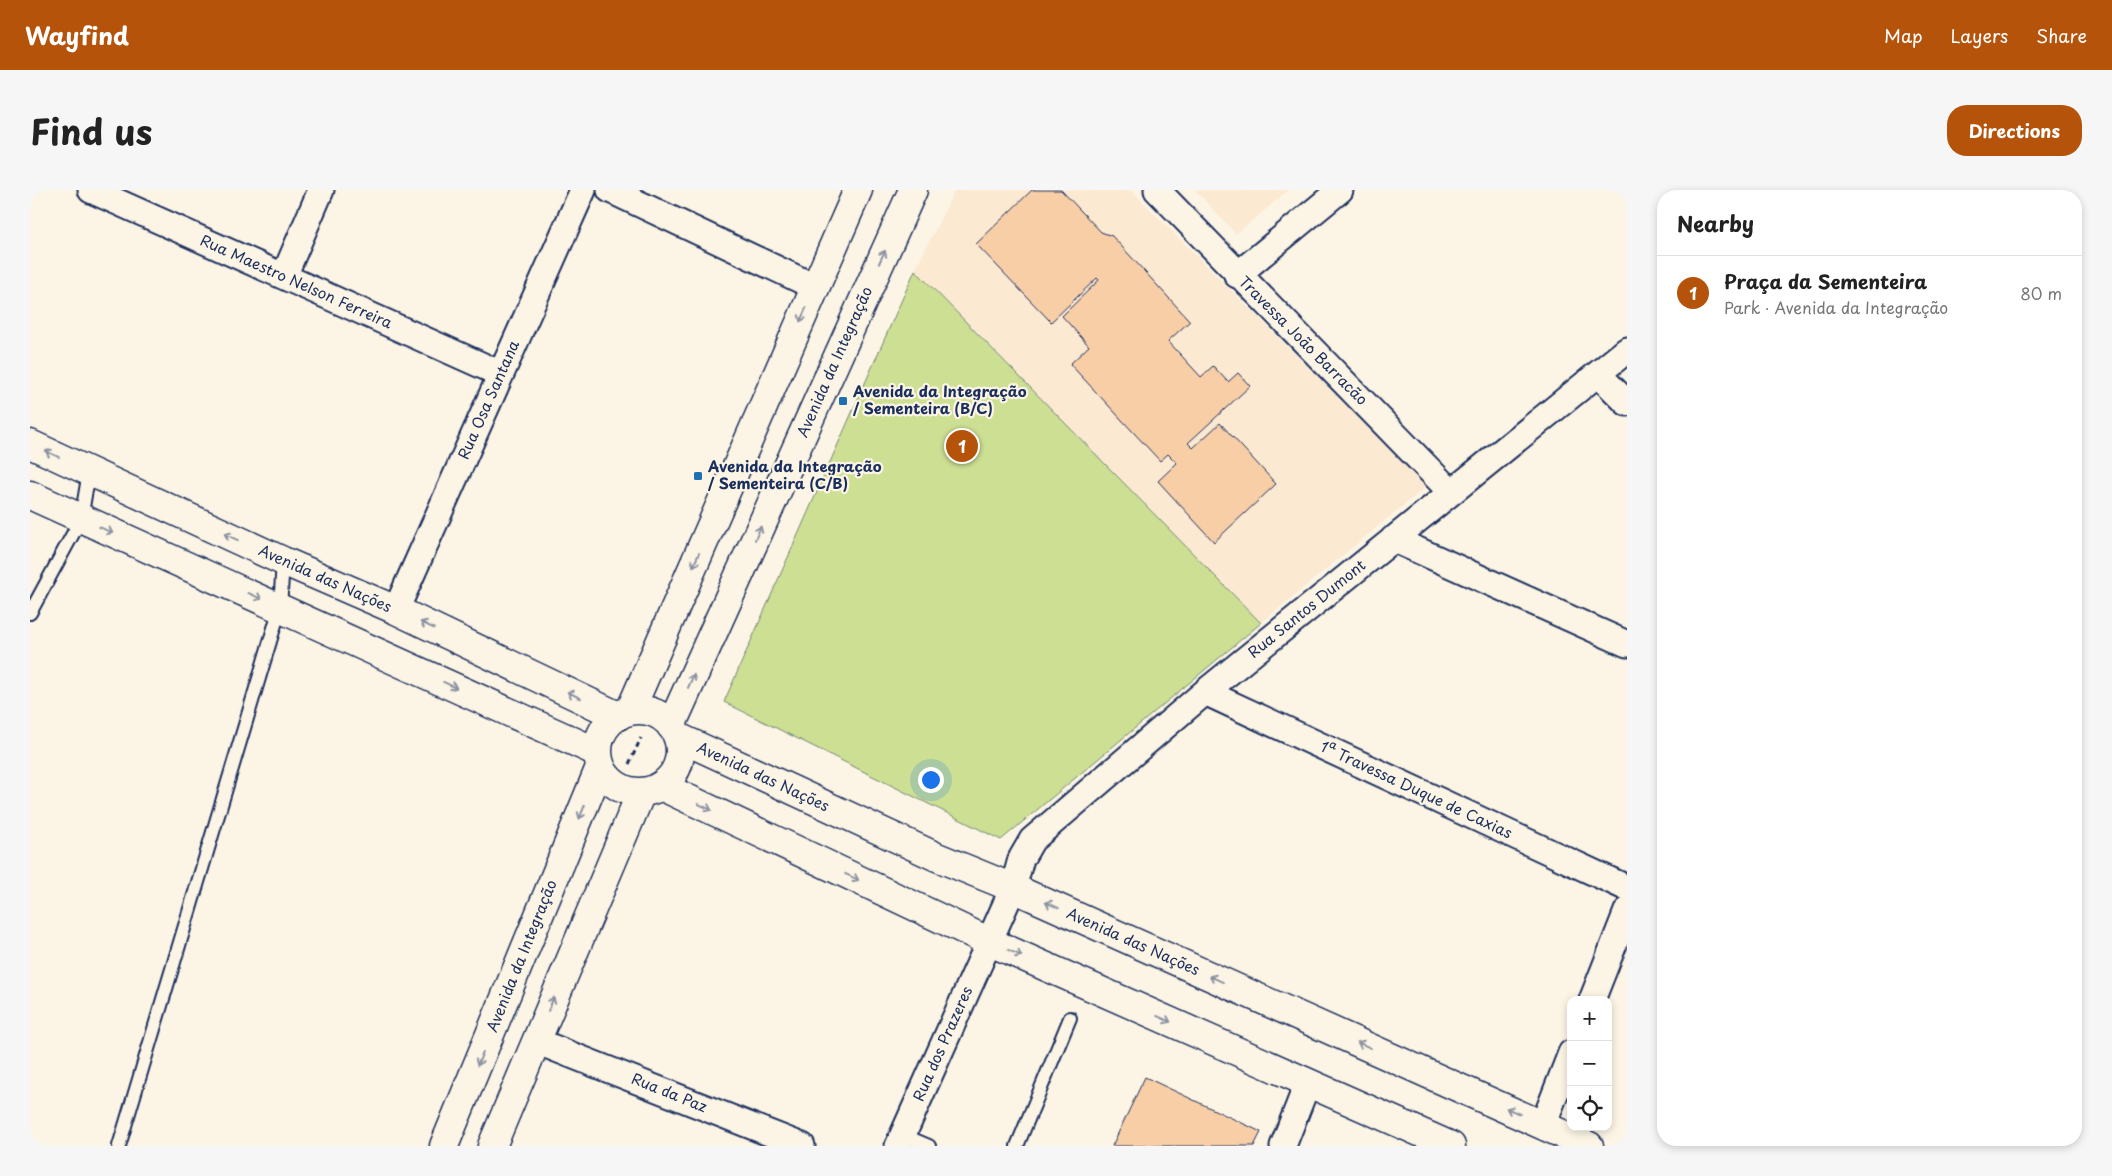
<!DOCTYPE html>
<html lang="en">
<head>
<meta charset="utf-8">
<style>
	body { margin:0; font-family:"Playpen Sans",sans-serif; background:#f6f6f6; color:#222 }
	.controls { position:absolute; right:15px; bottom:15px; display:grid; overflow:hidden; border-radius:10px; box-shadow:0 2px 8px #0003 }
	.controls button { width:45px; height:45px; display:grid; place-items:center; padding:0; border:0; border-bottom:1px solid #e0e0e0; background:#fff; color:#222; font:25px sans-serif }
	.you { position:absolute; left:900px; top:589px; width:18px; height:18px; margin:-12px; border:4px solid #fff; border-radius:50%; background:#1a73e8; box-shadow:0 0 0 8px #1a73e833 }
	.badge { display:grid; place-items:center; width:32px; height:32px; border-radius:50%; background:#b45309; color:#fff; font-size:16px; font-weight:700 }
	.pin { position:absolute; translate:-50% -50%; border:2px solid #fff; box-shadow:0 1px 5px #0006 }
	.list { margin:0; padding:0; list-style:none }
	h2 { display:flex; justify-content:space-between; align-items:center; height:65px; margin:0; padding:0 20px; font-size:21px }
	h2 small { font-size:16px; font-weight:400; color:#767676 }
	.list li { display:grid; grid-template-columns:32px 1fr auto; gap:15px; align-items:center; box-sizing:border-box; height:75px; padding:0 20px; border-top:1px solid #e0e0e0 }
	.list b { display:block; font-size:19px; white-space:nowrap }
	.list p { margin:0; font-size:16px; white-space:nowrap; color:#767676 }
	.list em { font-size:16px; font-style:normal; color:#767676 }
	.icon { flex:none; width:28px; height:28px; fill:none; stroke:currentColor; stroke-width:2; stroke-linecap:round; stroke-linejoin:round }
	.map { position:relative; flex:none; width:1597px; height:956px; overflow:hidden; border-radius:20px }
	header { display:flex; align-items:center; gap:30px; box-sizing:border-box; height:70px; padding:0 25px; background:#b45309; color:#fff }
	header strong { font-size:24px }
	nav { display:flex; gap:28px; margin-inline-start:auto; font-size:18px }
	.intro { display:flex; align-items:center; justify-content:space-between; box-sizing:border-box; height:120px; padding:0 30px }
	h1 { margin:0; font-size:35px }
	.button { padding:12px 22px; border-radius:20px; background:#b45309; color:#fff; font-size:18px; font-weight:700 }
	main { display:flex; gap:30px; padding:0 30px }
	aside { flex:1; background:#fff; border-radius:20px; box-shadow:0 2px 8px #0003 }
	.map>svg:first-child { display:block }
	.built { fill:#fbe9d2 }
	.green { fill:#ccdf93; stroke:#748778 }
	.building { fill:#f8cea7; stroke:#1b2f5e }
	.lines { fill:none; stroke-linecap:round; stroke-linejoin:round }
	.service-casing { stroke:#1b2f5e; stroke-width:16 }
	.minor-casing { stroke:#1b2f5e; stroke-width:29 }
	.secondary-casing { stroke:#1b2f5e; stroke-width:31 }
	.primary-casing { stroke:#1b2f5e; stroke-width:31 }
	.path { stroke:#1b2f5e; stroke-width:3; stroke-dasharray:5 4; stroke-linecap:butt }
	.service { stroke:#fcf5e5; stroke-width:12 }
	.minor { stroke:#fcf5e5; stroke-width:25 }
	.secondary { stroke:#fcf5e5; stroke-width:28 }
	.primary { stroke:#fcf5e5; stroke-width:28 }
	.oneway { stroke:#8c92a2 }
	.poi-dot { fill:#1f6fb2; stroke:#fcf5e5; stroke-width:2 }
	.labels { text-anchor:middle; stroke-width:4.5; stroke-linejoin:round; paint-order:stroke }
	.street-label { font-size:15px; fill:#1b2f5e; stroke:#fcf5e5 }
	.poi-label { font-size:15px; font-weight:bold; fill:#1b2f5e; stroke:#fcf5e5; text-anchor:start }
</style>
</head>
<body>
<header>
<strong>Wayfind</strong>
<nav><a>Map</a><a>Layers</a><a>Share</a></nav>
</header>
<div class="intro"><h1>Find us</h1><a class="button">Directions</a></div>
<main>
<div class="map">
<svg width="1597" height="956" viewBox="0 0 1597 956">
	<rect width="100%" height="100%" fill="#fcf5e5"/>
	<filter id="ink" filterUnits="userSpaceOnUse"><feTurbulence type="fractalNoise" baseFrequency=".02" numOctaves="2"/><feDisplacementMap in="SourceGraphic" scale="10" xChannelSelector="R" yChannelSelector="G"/><feConvolveMatrix kernelMatrix="1 2 1 2 8 2 1 2 1" color-interpolation-filters="sRGB"/></filter>
	<g filter="url(#ink)">
		<path class="built" d="M 925,0 L 1101,0 L 1397,296 L 1231,433 L 885,80 Z
			M 1165,0 L 1259,0 L 1206,44 Z"/>
		<path class="green" d="M 885,80 L 1231,433 L 971,650 L 694,512 Z"/>
		<path class="building" d="M 1002,0 L 1031,0 L 1071,42 L 1082,46 L 1160,131 L 1138,151 L 1171,187 L 1183,176 L 1198,192 L 1208,183 L 1220,196 L 1158,253 L 1163,258 L 1190,233 L 1246,294 L 1184,352 L 1128,291 L 1147,273 L 1138,264 L 1130,271 L 1040,174 L 1059,156 L 1032,126 L 1069,90 L 1067,88 L 1021,132 L 946,54 Z
			M 1115,887 L 1231,942 L 1224,956 L 1082,956 Z"/>
		<g class="lines">
			<defs>
				<path id="service" d="M 0,423 L 51,329 L 59,282
					M 873,945 L 899,956
					M 89,956 L 250,418 L 253,371
					M 987,956 L 1040,828"/>
				<path id="minor" d="M 61,0 L 471,184
					M 580,0 L 785,97
					M 1127,0 L 1420,301
					M 1207,85 L 1310,0
					M 254,86 L 291,0
					M 1568,184 L 1597,213
					M 1363,349 L 1597,454
					M 366,420 L 553,0
					M 1175,502 L 1597,698
					M 1562,810 L 1597,721
					M 506,851 L 772,956
					M 1513,935 L 1541,863
					M 868,956 L 983,698 L 991,669 L 1002,650 L 1175,502 L 1597,160
					M 1253,956 L 1278,892"/>
				<path id="secondary" d="M 0,254 L 253,371 L 366,420 L 588,526
					M 0,305 L 567,562
					M 648,547 L 907,667 L 983,698 L 1559,956
					M 631,596 L 958,751 L 1421,956"/>
				<path id="primary" d="M568 561a41 41 0 1 1 82 0a41 41 0 1 1-82 0Z
					M 600,521 L 828,0
					M 641,536 L 883,0
					M 414,956 L 570,577
					M 462,956 L 611,603"/>
			</defs>
			<use href="#service" class="service-casing"/>
			<use href="#minor" class="minor-casing"/>
			<use href="#secondary" class="secondary-casing"/>
			<use href="#primary" class="primary-casing"/>
			<path class="path" d="M 599,574 L 611,548"/>
			<use href="#service" class="service"/>
			<use href="#minor" class="minor"/>
			<use href="#secondary" class="secondary"/>
			<use href="#primary" class="primary"/>
		</g>
		<defs><path id="oneway-shaft" d="M-6 0H5M1.5-3L5.5 0L1.5 3" fill="none" stroke-width="1.6" stroke-linecap="round" stroke-linejoin="round" transform="scale(1.25)"/></defs>
		<g class="oneway">
			<use href="#oneway-shaft" transform="translate(852 67) rotate(-65)"/>
			<use href="#oneway-shaft" transform="translate(773 125) rotate(114)"/>
			<use href="#oneway-shaft" transform="translate(22 264) rotate(-155)"/>
			<use href="#oneway-shaft" transform="translate(76 340) rotate(24)"/>
			<use href="#oneway-shaft" transform="translate(728 343) rotate(-66)"/>
			<use href="#oneway-shaft" transform="translate(201 347) rotate(-155)"/>
			<use href="#oneway-shaft" transform="translate(666 370) rotate(114)"/>
			<use href="#oneway-shaft" transform="translate(225 406) rotate(24)"/>
			<use href="#oneway-shaft" transform="translate(397 435) rotate(-154)"/>
			<use href="#oneway-shaft" transform="translate(661 491) rotate(-66)"/>
			<use href="#oneway-shaft" transform="translate(420 495) rotate(24)"/>
			<use href="#oneway-shaft" transform="translate(544 505) rotate(-154)"/>
			<use href="#oneway-shaft" transform="translate(675 617) rotate(25)"/>
			<use href="#oneway-shaft" transform="translate(552 622) rotate(112)"/>
			<use href="#oneway-shaft" transform="translate(822 687) rotate(25)"/>
			<use href="#oneway-shaft" transform="translate(1022 715) rotate(-156)"/>
			<use href="#oneway-shaft" transform="translate(985 763) rotate(24)"/>
			<use href="#oneway-shaft" transform="translate(1186 789) rotate(-156)"/>
			<use href="#oneway-shaft" transform="translate(521 814) rotate(-67)"/>
			<use href="#oneway-shaft" transform="translate(1134 829) rotate(24)"/>
			<use href="#oneway-shaft" transform="translate(1334 855) rotate(-156)"/>
			<use href="#oneway-shaft" transform="translate(450 869) rotate(112)"/>
			<use href="#oneway-shaft" transform="translate(1483 921) rotate(-156)"/>
		</g>
	</g>
	<g class="poi-dot">
		<rect x="808" y="206" width="10" height="10" rx="2.5"/>
		<rect x="663" y="281" width="10" height="10" rx="2.5"/>
	</g>
	<g class="labels">
		<g class="street-label">
			<text transform="translate(266 92) rotate(24)" y="5">Rua Maestro Nelson Ferreira</text>
			<text transform="translate(1273 151) rotate(45)" y="5">Travessa João Barracão</text>
			<text transform="translate(805 172) rotate(-66)" y="5">Avenida da Integração</text>
			<text transform="translate(459 210) rotate(-66)" y="5">Rua Osa Santana</text>
			<text transform="translate(295 389) rotate(24)" y="5">Avenida das Nações</text>
			<text transform="translate(1277 419) rotate(-39)" y="5">Rua Santos Dumont</text>
			<text transform="translate(733 587) rotate(25)" y="5">Avenida das Nações</text>
			<text transform="translate(1386 600) rotate(25)" y="5">1ª Travessa Duque de Caxias</text>
			<text transform="translate(1103 752) rotate(24)" y="5">Avenida das Nações</text>
			<text transform="translate(492 766) rotate(-68)" y="5">Avenida da Integração</text>
			<text transform="translate(913 854) rotate(-66)" y="5">Rua dos Prazeres</text>
			<text transform="translate(639 903) rotate(22)" y="5">Rua da Paz</text>
		</g>
		<g class="poi-label">
			<text x="823" y="207">Avenida da Integração<tspan x="823" dy="17">/ Sementeira (B/C)</tspan></text>
			<text x="678" y="282">Avenida da Integração<tspan x="678" dy="17">/ Sementeira (C/B)</tspan></text>
		</g>
	</g>
</svg>
<div class="controls">
<button>+</button>
<button>−</button>
<button><svg class="icon" aria-label="locate" viewBox="0 0 24 24"><circle cx="12" cy="12" r="6"/><path d="M12 2v4M12 18v4M2 12h4M18 12h4"/></svg></button>
</div>
<div class="you"></div>
<div class="pin badge" style="left:932px;top:256px">1</div>
</div>
<aside>
<h2>Nearby<small></small></h2>
<ul class="list">
<li><span class="badge">1</span><div><b>Praça da Sementeira</b><p>Park · Avenida da Integração</p></div><em>80 m</em></li>
</ul>
</aside>
</main>
</body>
</html>
